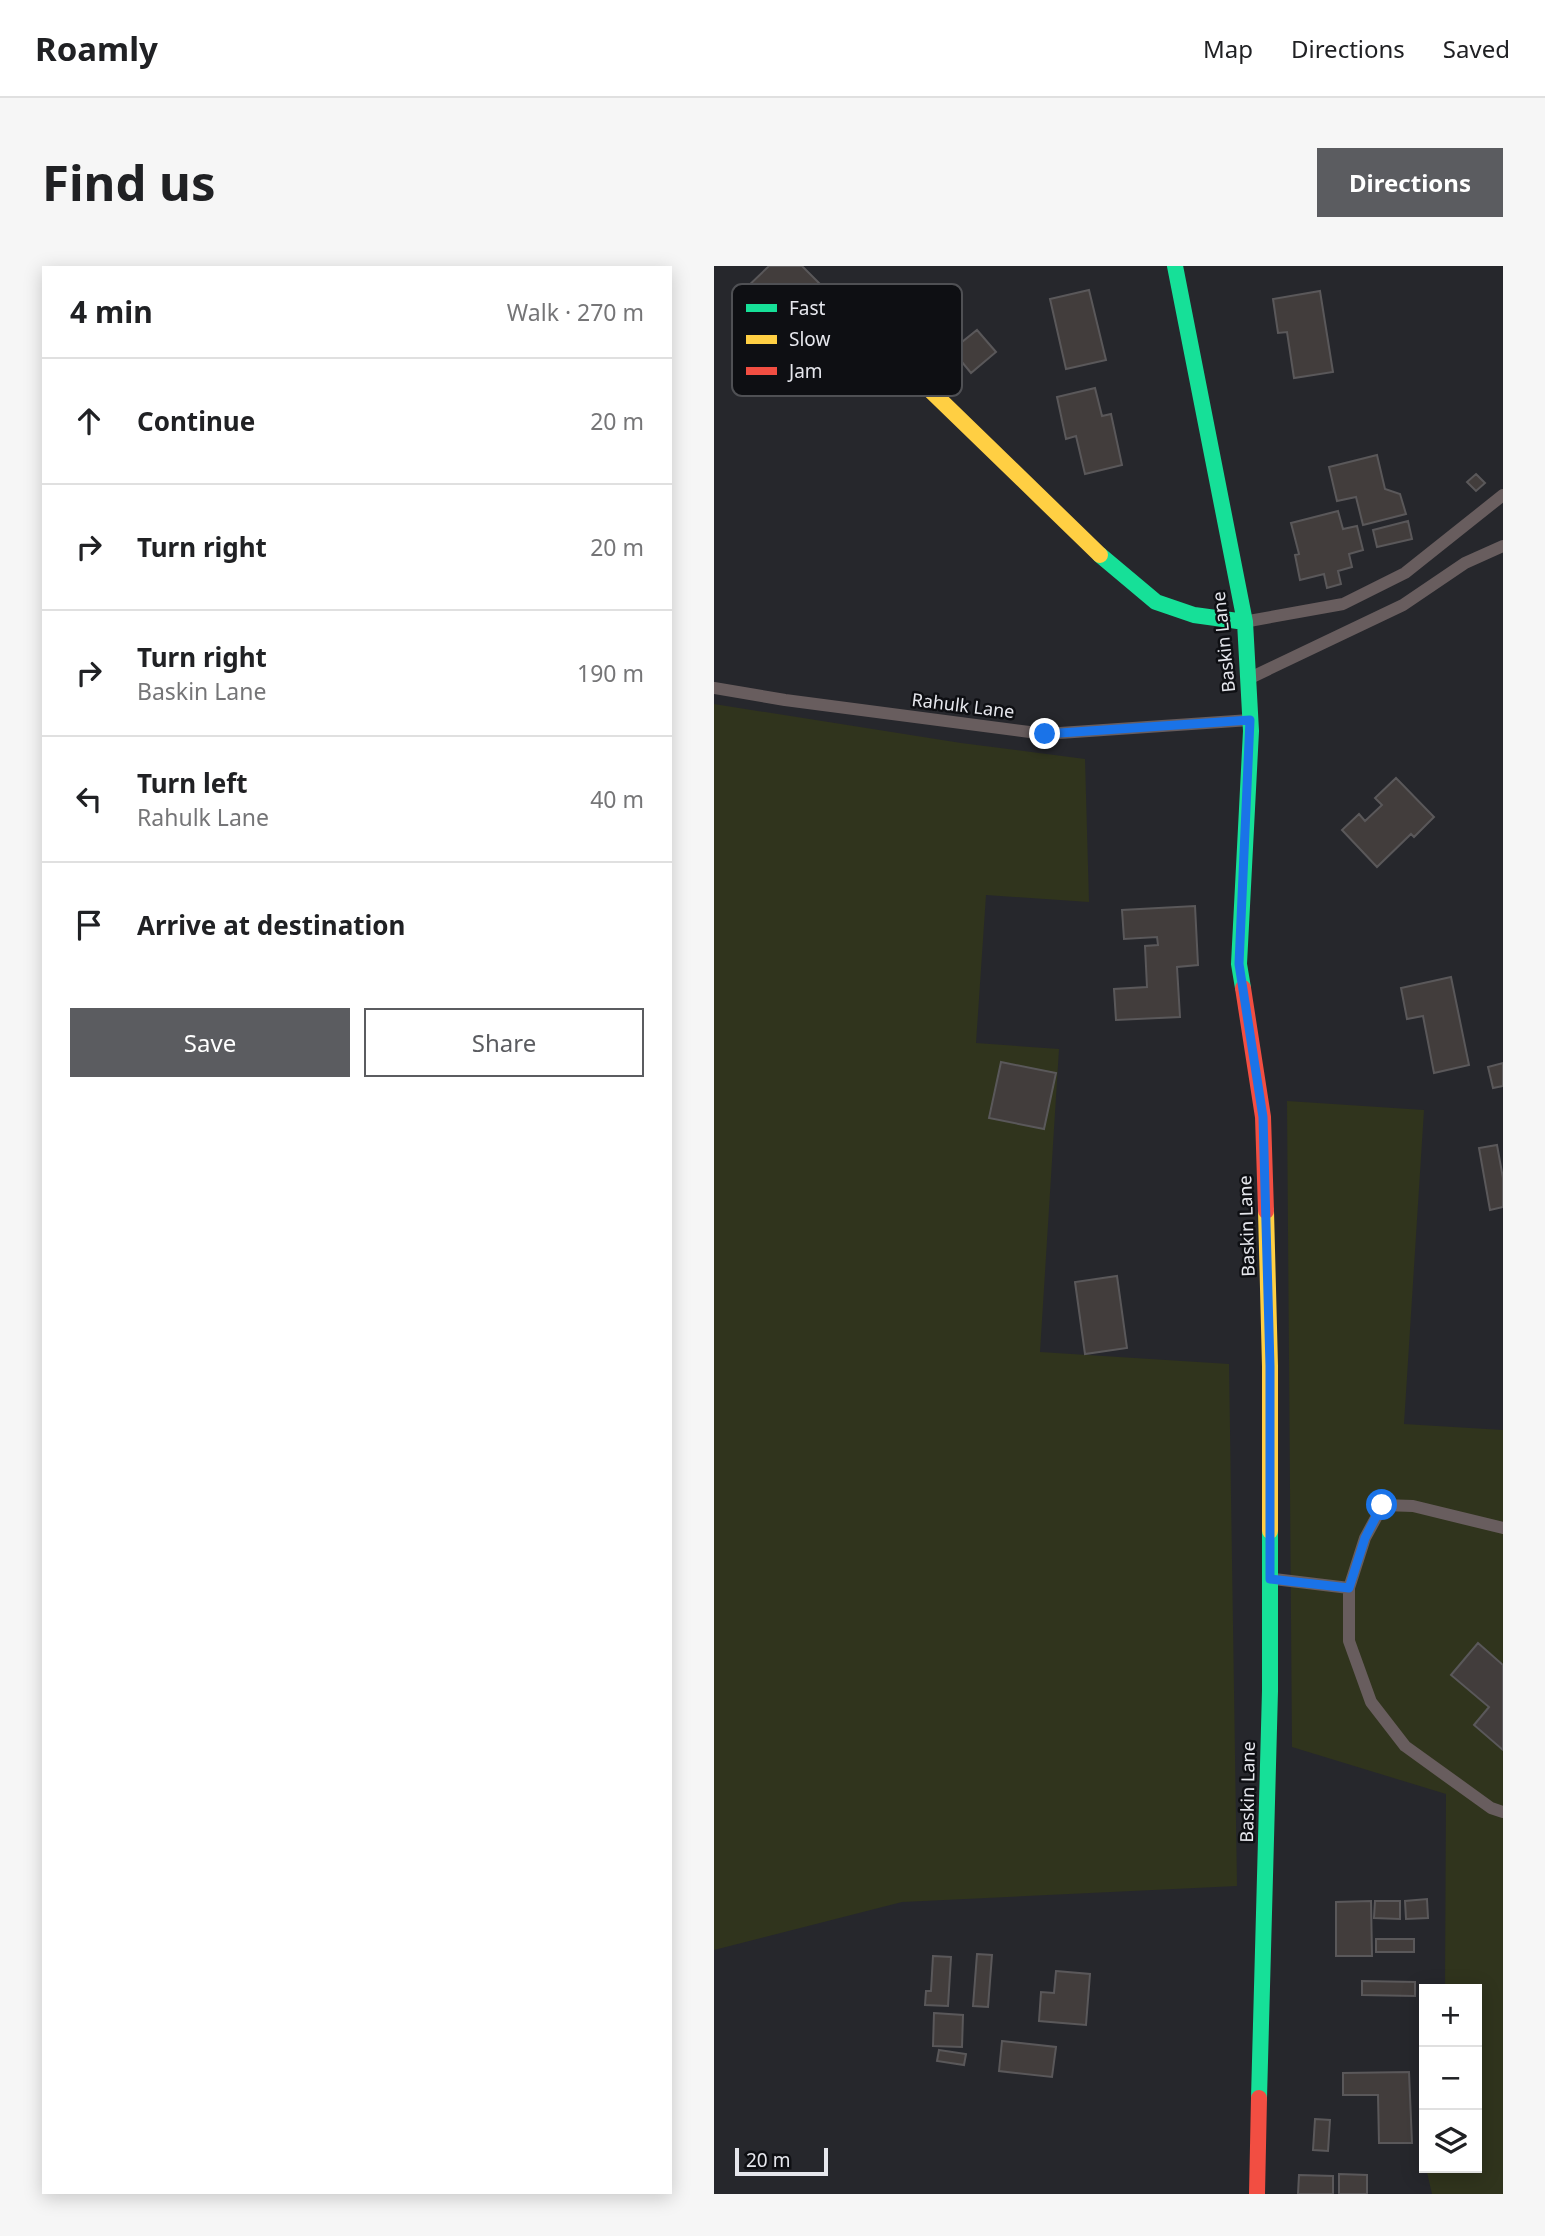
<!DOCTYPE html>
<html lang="en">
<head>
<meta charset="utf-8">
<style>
	body { margin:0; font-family:"Noto Sans",sans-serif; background:#f6f6f6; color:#202124 }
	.controls { position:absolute; right:21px; bottom:21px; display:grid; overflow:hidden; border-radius:0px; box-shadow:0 4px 18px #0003 }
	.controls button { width:63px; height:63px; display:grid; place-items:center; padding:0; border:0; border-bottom:2px solid #e0e0e0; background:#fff; color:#202124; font:35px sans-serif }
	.scale { position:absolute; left:21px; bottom:18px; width:93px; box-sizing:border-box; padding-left:7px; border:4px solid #e6e7ed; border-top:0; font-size:19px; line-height:24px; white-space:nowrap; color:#e6e7ed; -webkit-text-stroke:5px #0e0f13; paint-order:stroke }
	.stop { position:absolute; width:21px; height:21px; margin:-16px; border:5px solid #1a73e8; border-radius:50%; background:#fff }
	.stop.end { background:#1a73e8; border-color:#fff; box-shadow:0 2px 7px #0008 }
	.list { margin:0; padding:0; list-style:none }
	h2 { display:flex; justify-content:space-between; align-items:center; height:91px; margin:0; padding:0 28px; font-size:30px }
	h2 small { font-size:23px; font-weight:400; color:#757577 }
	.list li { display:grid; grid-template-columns:46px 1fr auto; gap:21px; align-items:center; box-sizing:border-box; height:126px; padding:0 28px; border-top:2px solid #e0e0e0 }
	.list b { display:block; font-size:26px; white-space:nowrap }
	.list p { margin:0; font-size:23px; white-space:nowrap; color:#757577 }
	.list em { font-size:23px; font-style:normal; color:#757577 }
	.actions { display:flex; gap:14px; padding:21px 28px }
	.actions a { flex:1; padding:16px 0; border:2px solid #5b5c60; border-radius:0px; text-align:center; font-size:24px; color:#5b5c60 }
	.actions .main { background:#5b5c60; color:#fff }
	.icon { flex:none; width:38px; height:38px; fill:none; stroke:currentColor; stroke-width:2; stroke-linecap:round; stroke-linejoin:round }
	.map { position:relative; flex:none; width:789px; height:1928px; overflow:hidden; border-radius:0px }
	header { display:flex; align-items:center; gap:42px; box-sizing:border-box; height:98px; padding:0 35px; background:#fff; border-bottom:2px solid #e0e0e0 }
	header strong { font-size:33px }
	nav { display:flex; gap:38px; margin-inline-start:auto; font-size:24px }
	.intro { display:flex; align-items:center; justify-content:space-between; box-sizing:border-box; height:168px; padding:0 42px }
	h1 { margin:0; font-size:49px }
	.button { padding:18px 32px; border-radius:0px; background:#5b5c60; color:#fff; font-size:24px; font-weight:700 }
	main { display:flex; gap:42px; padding:0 42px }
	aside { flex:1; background:#fff; border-radius:0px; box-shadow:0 4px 18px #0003 }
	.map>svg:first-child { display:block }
	.green { fill:#30341d }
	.building { fill:#423d3c; stroke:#5a585a; stroke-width:2 }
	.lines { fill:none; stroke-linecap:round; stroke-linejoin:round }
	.lane { stroke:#685d5e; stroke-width:12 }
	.fast { stroke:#16e098; stroke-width:16 }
	.slow { stroke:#ffcf43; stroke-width:16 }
	.jam { stroke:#f24e42; stroke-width:16 }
	.route { stroke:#1a73e8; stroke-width:9 }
	.labels { text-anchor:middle; stroke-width:5; stroke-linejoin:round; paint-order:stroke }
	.street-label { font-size:18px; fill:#e6e7ed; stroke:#0e0f13 }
	.key { fill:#0e0f13; stroke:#4f5054; stroke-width:2 }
	.key-label { font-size:19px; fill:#e6e7ed }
</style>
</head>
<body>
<header>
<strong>Roamly</strong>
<nav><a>Map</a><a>Directions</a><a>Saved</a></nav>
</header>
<div class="intro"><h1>Find us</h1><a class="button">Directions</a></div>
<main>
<aside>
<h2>4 min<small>Walk · 270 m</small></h2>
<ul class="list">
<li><svg class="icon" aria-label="ahead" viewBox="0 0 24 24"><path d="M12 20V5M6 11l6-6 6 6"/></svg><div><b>Continue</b></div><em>20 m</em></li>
<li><svg class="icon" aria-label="right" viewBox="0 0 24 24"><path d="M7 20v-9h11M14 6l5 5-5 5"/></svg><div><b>Turn right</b></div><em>20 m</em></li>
<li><svg class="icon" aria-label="right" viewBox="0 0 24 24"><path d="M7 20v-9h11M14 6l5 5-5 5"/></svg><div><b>Turn right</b><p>Baskin Lane</p></div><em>190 m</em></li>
<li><svg class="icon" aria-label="left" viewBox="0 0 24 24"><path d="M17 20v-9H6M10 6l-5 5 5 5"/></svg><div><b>Turn left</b><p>Rahulk Lane</p></div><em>40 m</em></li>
<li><svg class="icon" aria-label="arrive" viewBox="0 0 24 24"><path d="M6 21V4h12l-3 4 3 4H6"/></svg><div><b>Arrive at destination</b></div></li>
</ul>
<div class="actions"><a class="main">Save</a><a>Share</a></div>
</aside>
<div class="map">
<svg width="789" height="1928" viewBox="0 0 789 1928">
	<rect width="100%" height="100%" fill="#26272c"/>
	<path class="green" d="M 0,438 L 247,477 L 371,493 L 375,636 L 272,629 L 262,777 L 345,783 L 326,1086 L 515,1098 L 523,1620 L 188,1636 L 0,1684 Z
		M 573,835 L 710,844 L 690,1158 L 789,1164 L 789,1928 L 718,1928 L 712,1902 L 763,1902 L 763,1723 L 731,1723 L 732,1528 L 578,1481 Z"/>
	<path class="building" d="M 55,0 L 88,0 L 105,17 L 93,29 L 114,51 L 85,80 L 30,24 Z
		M 375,24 L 392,94 L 352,103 L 336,33 Z
		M 606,25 L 619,106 L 580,112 L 573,66 L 564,67 L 559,33 Z
		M 263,64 L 282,86 L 257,107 L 238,84 Z
		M 381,122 L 388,150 L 397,148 L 408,199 L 371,208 L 362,170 L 352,173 L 343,131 Z
		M 663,189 L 671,223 L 686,228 L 692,248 L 649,259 L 642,231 L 623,235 L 615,201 Z
		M 762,208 L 771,217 L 762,225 L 753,216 Z
		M 624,245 L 629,263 L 643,260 L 649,284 L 635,288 L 638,301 L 624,305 L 627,318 L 613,322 L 610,308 L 586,314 L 581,289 L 585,288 L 577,257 Z
		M 694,255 L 698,273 L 663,281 L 659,264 Z
		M 682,512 L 720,551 L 700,571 L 697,568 L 663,601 L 628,564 L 645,548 L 651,555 L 668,539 L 661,532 Z
		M 481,640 L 484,699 L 463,701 L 466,751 L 402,754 L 400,723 L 433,721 L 431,680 L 444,679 L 443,671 L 410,673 L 408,644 Z
		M 737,711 L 755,799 L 720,807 L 709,750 L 693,753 L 687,722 Z
		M 287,796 L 342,807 L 330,863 L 275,852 Z
		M 789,797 L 789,820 L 779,822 L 774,801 Z
		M 783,879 L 789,912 L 789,941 L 776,944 L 765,882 Z
		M 403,1010 L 413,1082 L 371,1088 L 361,1016 Z
		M 764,1377 L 789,1399 L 789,1484 L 760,1459 L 775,1441 L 737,1409 Z
		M 713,1633 L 714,1652 L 692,1653 L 691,1635 Z
		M 657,1635 L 658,1690 L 622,1690 L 622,1636 Z
		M 661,1635 L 686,1635 L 686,1653 L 660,1652 Z
		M 662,1673 L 700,1673 L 700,1686 L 662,1686 Z
		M 263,1688 L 278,1689 L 274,1741 L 259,1740 Z
		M 219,1690 L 237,1691 L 234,1740 L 211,1739 L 212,1725 L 217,1725 Z
		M 342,1705 L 376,1708 L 372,1759 L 325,1755 L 327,1726 L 340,1727 Z
		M 648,1715 L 701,1716 L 701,1730 L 648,1729 Z
		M 220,1747 L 249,1749 L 248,1781 L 219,1780 Z
		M 288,1775 L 342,1781 L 338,1811 L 285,1805 Z
		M 225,1784 L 252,1788 L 250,1799 L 223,1795 Z
		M 695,1806 L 698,1877 L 665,1877 L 664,1829 L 629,1829 L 629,1807 Z
		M 601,1853 L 616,1854 L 614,1885 L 599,1884 Z
		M 625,1908 L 653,1909 L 653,1928 L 625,1928 Z
		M 585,1909 L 619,1910 L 619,1928 L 584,1928 Z"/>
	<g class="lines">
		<path class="lane" d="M 535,355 L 629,338 L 691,307 L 789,229
			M 536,412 L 689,339 L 751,297 L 789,280
			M 0,422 L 71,434 L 331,468 L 536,454
			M 789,1262 L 699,1240 L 669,1239 L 651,1272 L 635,1322 L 635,1375 L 657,1436 L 691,1480 L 777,1542 L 789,1546
			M 560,1313 L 635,1322"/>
		<path class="fast" d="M 461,0 L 531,356 L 537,465 L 525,698 L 529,722
			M 386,289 L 442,336 L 480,349 L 531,356
			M 545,1832 L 556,1425 L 556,1265"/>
		<path class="slow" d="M 53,95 L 81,105 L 119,97 L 161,94 L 216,124 L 386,289
			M 552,945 L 556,1100 L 556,1265"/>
		<path class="jam" d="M 529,722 L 549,851 L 552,945
			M 543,1928 L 545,1832"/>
	</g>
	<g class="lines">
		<path class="route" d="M 331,468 L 536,454 L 525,698 L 549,851 L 556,1100 L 556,1313 L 635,1322 L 651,1272 L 668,1239"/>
	</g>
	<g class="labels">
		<g class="street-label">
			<text transform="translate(510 376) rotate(-96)" y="6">Baskin Lane</text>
			<text transform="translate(249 440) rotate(7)" y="6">Rahulk Lane</text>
			<text transform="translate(533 960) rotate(-92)" y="6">Baskin Lane</text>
			<text transform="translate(534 1526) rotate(-89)" y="6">Baskin Lane</text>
		</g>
	</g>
	<rect x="18" y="18" width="230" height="112" rx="10" class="key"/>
	<rect x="32" y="38" width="31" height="8" fill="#16e098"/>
	<rect x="32" y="69" width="31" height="9" fill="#ffcf43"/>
	<rect x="32" y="101" width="31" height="8" fill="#f24e42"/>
	<g class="key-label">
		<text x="75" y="49">Fast</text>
		<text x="75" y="80">Slow</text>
		<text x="75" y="112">Jam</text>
	</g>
</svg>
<div class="controls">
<button>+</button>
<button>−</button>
<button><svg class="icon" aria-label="layers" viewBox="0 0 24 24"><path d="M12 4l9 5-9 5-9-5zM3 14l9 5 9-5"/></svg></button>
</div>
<div class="scale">20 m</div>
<div class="stop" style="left:668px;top:1239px"></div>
<div class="stop end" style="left:331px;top:468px"></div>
</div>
</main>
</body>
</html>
